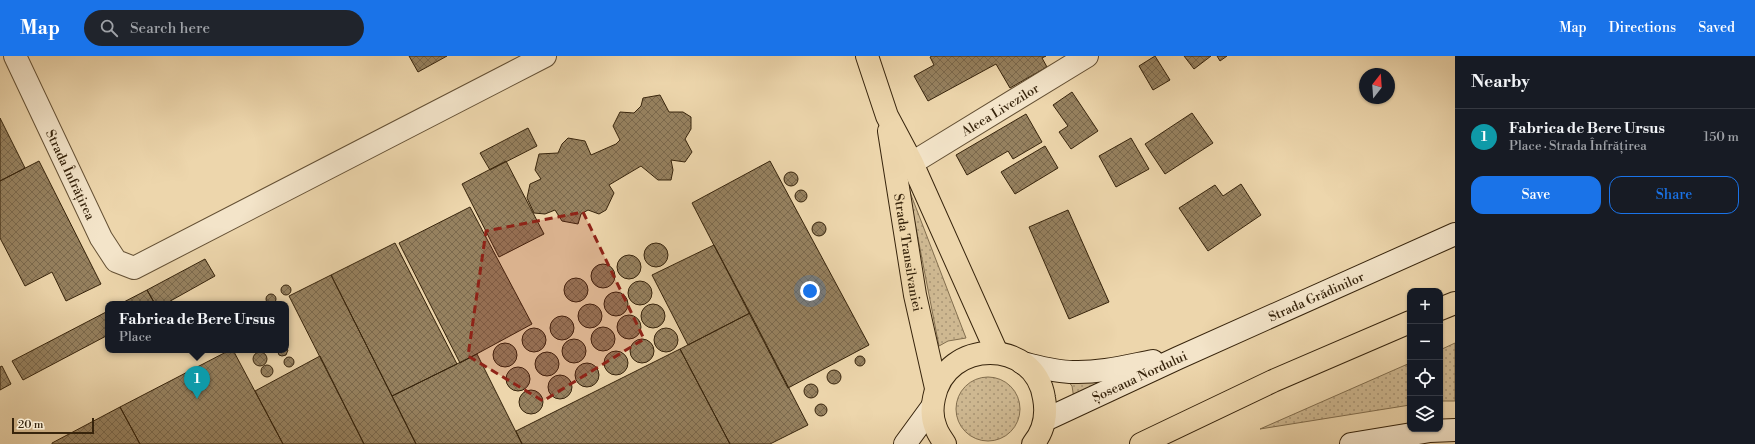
<!DOCTYPE html>
<html lang="en">
<head>
<meta charset="utf-8">
<style>
	body { margin:0; font-family:"Libre Bodoni",serif; background:#20242c; color:#f1f3f6 }
	.controls { position:absolute; right:12px; bottom:12px; display:grid; overflow:hidden; border-radius:8px; box-shadow:0 1px 3px #0004 }
	.controls button { width:36px; height:36px; display:grid; place-items:center; padding:0; border:0; border-bottom:1px solid #363941; background:#171b24; color:#f1f3f6; font:20px sans-serif }
	.compass { position:absolute; left:1359px; top:12px; width:36px; height:36px; border-radius:50%; background:#171b24; box-shadow:0 1px 3px #0004; rotate:17deg }
	.scale { position:absolute; left:12px; bottom:10px; width:82px; box-sizing:border-box; padding-left:4px; border:2px solid #37240c; border-top:0; font-size:11px; line-height:14px; white-space:nowrap; color:#37240c; -webkit-text-stroke:3px #f3e4c9; paint-order:stroke }
	.you { position:absolute; left:810px; top:235px; width:14px; height:14px; margin:-10px; border:3px solid #fff; border-radius:50%; background:#1a73e8; box-shadow:0 0 0 6px #1a73e833 }
	.badge { display:grid; place-items:center; width:26px; height:26px; border-radius:50%; background:#1a73e8; color:#fff; font-size:13px; font-weight:700 }
	.pin { position:absolute; translate:-50% -33px; filter:drop-shadow(0 1px 2px #0008) }
	.pin::after { content:''; position:absolute; top:21px; width:14px; height:12px; background:inherit; clip-path:polygon(0 0,100% 0,50% 100%) }
	.popup { position:absolute; left:105px; top:245px; width:184px; height:52px; box-sizing:border-box; display:grid; place-content:center; border-radius:8px; background:#171b24; filter:drop-shadow(0 1px 3px #0005); font-size:13px; white-space:nowrap; color:#9ea1a6 }
	.popup b { font-size:15px; color:#f1f3f6 }
	.popup::after { content:''; position:absolute; left:50%; top:100%; margin-left:-8px; border:8px solid transparent; border-top-color:#171b24 }
	.list { margin:0; padding:0; list-style:none }
	h2 { display:flex; justify-content:space-between; align-items:center; height:52px; margin:0; padding:0 16px; font-size:17px }
	h2 small { font-size:13px; font-weight:400; color:#9ea1a6 }
	.list li { display:grid; grid-template-columns:26px 1fr auto; gap:12px; align-items:center; box-sizing:border-box; height:56px; padding:0 16px; border-top:1px solid #363941 }
	.list b { display:block; font-size:15px; white-space:nowrap }
	.list p { margin:0; font-size:13px; white-space:nowrap; color:#9ea1a6 }
	.list em { font-size:13px; font-style:normal; color:#9ea1a6 }
	.actions { display:flex; gap:8px; padding:12px 16px }
	.actions a { flex:1; padding:9px 0; border:1px solid #1a73e8; border-radius:12px; text-align:center; font-size:14px; color:#1a73e8 }
	.actions .main { background:#1a73e8; color:#fff }
	.icon { flex:none; width:22px; height:22px; fill:none; stroke:currentColor; stroke-width:2; stroke-linecap:round; stroke-linejoin:round }
	.map { position:relative; flex:none; width:1455px; height:388px; overflow:hidden }
	header { display:flex; align-items:center; gap:24px; box-sizing:border-box; height:56px; padding:0 20px; background:#1a73e8; color:#fff }
	header strong { font-size:19px }
	nav { display:flex; gap:22px; margin-inline-start:auto; font-size:14px }
	.search { width:280px; height:36px; background:#20242c; display:flex; align-items:center; gap:10px; box-sizing:border-box; padding:0 14px; border-radius:22px; color:#9ea1a6; font-size:15px }
	main { display:flex }
	aside { flex:1; background:#171b24 }
	.map>svg:first-child { display:block }
	.grass { fill:url(#grass-dots); stroke:#826e4e }
	.building { fill:url(#building-cross-hatch); stroke:#37240c }
	.lines { fill:none; stroke-linecap:round; stroke-linejoin:round }
	.street-casing { stroke:#645034; stroke-width:24 }
	.secondary-casing { stroke:#37240c; stroke-width:24 }
	.primary-casing { stroke:#37240c; stroke-width:24 }
	.street { stroke:#f3e4c9; stroke-width:22 }
	.secondary { stroke:#f3e4c9; stroke-width:22 }
	.primary { stroke:#edd6ac; stroke-width:22 }
	.marked { fill:#8f2418; fill-opacity:0.2; stroke:#8f2418; stroke-width:3; stroke-dasharray:8 5; stroke-linejoin:round }
	.labels { text-anchor:middle; stroke-width:4; stroke-linejoin:round; paint-order:stroke }
	.street-label { font-size:13px; fill:#37240c; stroke:#f3e4c9 }
</style>
</head>
<body>
<header>
<strong>Map</strong>
<div class="search"><svg class="icon" aria-label="search" viewBox="0 0 24 24"><circle cx="10" cy="10" r="6"/><path d="M15 15l6 6"/></svg>Search here</div>
<nav><a>Map</a><a>Directions</a><a>Saved</a></nav>
</header>
<main>
<div class="map">
<svg width="1455" height="388" viewBox="0 0 1455 388">
	<defs>
		<pattern id="grass-dots" width="8" height="8" patternUnits="userSpaceOnUse"><rect width="8" height="8" fill="#ceb891"/><path d="M2 2h.1M6 6h.1" fill="none" stroke="#a89575" stroke-width="1.8" stroke-linecap="round"/></pattern>
		<pattern id="building-cross-hatch" width="8" height="8" patternUnits="userSpaceOnUse"><rect width="8" height="8" fill="#96815f"/><path d="M0 0l8 8M0 8l8-8" fill="none" stroke="#7b694d"/></pattern>
	</defs>
	<rect width="100%" height="100%" fill="#edd6ac"/>
	<filter id="stains"><feTurbulence type="fractalNoise" baseFrequency=".005" numOctaves="4"/><feColorMatrix values="0 0 0 0 .2 0 0 0 0 .09 0 0 0 0 .02 0 0 0 .5 -.17"/></filter>
	<radialGradient id="worn" r=".72"><stop offset=".6" stop-color="#630" stop-opacity="0"/><stop offset="1" stop-color="#630" stop-opacity=".3"/></radialGradient>
	<path class="grass" d="M 908,131 L 966,282 L 948,285 L 939,290 Z
		M 1455,287 L 1455,345 L 1440,345 L 1440,294 Z
		M 1410,307 L 1410,349 L 1260,373 Z
		M956 353a32 32 0 1 1 64 0a32 32 0 1 1-64 0Z
		M 1065,322 L 1104,326 L 1074,343 L 1072,330 Z"/>
	<path class="building" d="M 409,0 L 447,0 L 418,16 Z
		M 932,0 L 1046,0 L 1042,2 L 1047,11 L 1010,32 L 996,8 L 928,45 L 914,20 L 934,9 L 930,1 Z
		M 1155,0 L 1170,24 L 1153,34 L 1139,10 Z
		M 1184,0 L 1211,0 L 1194,13 Z
		M 1217,0 L 1227,0 L 1220,5 Z
		M 1072,36 L 1098,75 L 1071,93 L 1059,76 L 1068,70 L 1053,49 Z
		M 660,39 L 669,56 L 683,56 L 691,61 L 691,73 L 685,83 L 692,96 L 685,106 L 671,104 L 673,114 L 671,124 L 658,124 L 641,110 L 609,129 L 614,137 L 606,154 L 599,158 L 588,154 L 581,158 L 578,168 L 562,165 L 555,154 L 545,158 L 534,157 L 527,142 L 530,128 L 541,123 L 535,114 L 539,98 L 558,97 L 562,88 L 568,82 L 585,85 L 591,99 L 616,88 L 620,84 L 613,70 L 620,56 L 634,57 L 641,50 L 643,42 Z
		M 1192,57 L 1213,87 L 1165,118 L 1145,88 Z
		M 1026,58 L 1042,86 L 1013,103 L 1008,95 L 967,119 L 956,99 Z
		M 0,62 L 25,112 L 0,125 Z
		M 528,72 L 537,90 L 490,114 L 480,97 Z
		M 1131,82 L 1149,113 L 1116,131 L 1099,100 Z
		M 1045,90 L 1058,112 L 1015,138 L 1001,116 Z
		M 39,105 L 101,228 L 66,245 L 52,216 L 25,230 L 0,182 L 0,125 Z
		M 506,105 L 544,178 L 499,201 L 462,128 Z
		M 770,105 L 869,289 L 788,332 L 692,147 Z
		M784 123a7 7 0 1 1 14 0a7 7 0 1 1-14 0Z
		M 1241,128 L 1261,159 L 1208,195 L 1179,152 L 1215,129 L 1223,140 Z
		M795 140a6 6 0 1 1 12 0a6 6 0 1 1-12 0Z
		M 470,151 L 532,268 L 460,307 L 399,187 Z
		M 1068,154 L 1109,246 L 1069,263 L 1029,171 Z
		M812 173a7 7 0 1 1 14 0a7 7 0 1 1-14 0Z
		M 395,187 L 457,308 L 392,340 L 331,219 Z
		M644 199a12 12 0 1 1 24 0a12 12 0 1 1-24 0Z
		M 714,189 L 750,257 L 688,289 L 652,219 Z
		M617 211a12 12 0 1 1 24 0a12 12 0 1 1-24 0Z
		M 205,203 L 215,220 L 165,248 L 155,248 L 147,234 Z
		M591 220a12 12 0 1 1 24 0a12 12 0 1 1-24 0Z
		M 331,219 L 392,340 L 416,388 L 364,388 L 289,240 Z
		M564 234a12 12 0 1 1 24 0a12 12 0 1 1-24 0Z
		M628 237a12 12 0 1 1 24 0a12 12 0 1 1-24 0Z
		M281 234a5 5 0 1 1 10 0a5 5 0 1 1-10 0Z
		M 147,234 L 155,248 L 120,248 Z
		M604 248a12 12 0 1 1 24 0a12 12 0 1 1-24 0Z
		M266 243a5 5 0 1 1 10 0a5 5 0 1 1-10 0Z
		M641 260a12 12 0 1 1 24 0a12 12 0 1 1-24 0Z
		M578 260a12 12 0 1 1 24 0a12 12 0 1 1-24 0Z
		M 108,255 L 108,279 L 23,324 L 12,305 Z
		M 750,257 L 808,369 L 770,388 L 730,388 L 680,293 Z
		M617 271a12 12 0 1 1 24 0a12 12 0 1 1-24 0Z
		M550 272a12 12 0 1 1 24 0a12 12 0 1 1-24 0Z
		M591 283a12 12 0 1 1 24 0a12 12 0 1 1-24 0Z
		M522 284a12 12 0 1 1 24 0a12 12 0 1 1-24 0Z
		M654 284a12 12 0 1 1 24 0a12 12 0 1 1-24 0Z
		M562 295a12 12 0 1 1 24 0a12 12 0 1 1-24 0Z
		M630 295a12 12 0 1 1 24 0a12 12 0 1 1-24 0Z
		M493 299a12 12 0 1 1 24 0a12 12 0 1 1-24 0Z
		M 286,292 L 288,294 L 286,299 L 282,300 L 279,299 L 277,294 L 286,294 Z
		M 680,293 L 730,388 L 522,388 L 516,375 Z
		M 230,294 L 233,294 L 283,388 L 140,388 L 120,351 Z
		M604 307a12 12 0 1 1 24 0a12 12 0 1 1-24 0Z
		M535 308a12 12 0 1 1 24 0a12 12 0 1 1-24 0Z
		M253 303a7 7 0 1 1 14 0a7 7 0 1 1-14 0Z
		M 477,298 L 522,388 L 416,388 L 392,340 Z
		M855 305a5 5 0 1 1 10 0a5 5 0 1 1-10 0Z
		M 320,300 L 364,388 L 283,388 L 255,335 Z
		M284 306a5 5 0 1 1 10 0a5 5 0 1 1-10 0Z
		M575 319a12 12 0 1 1 24 0a12 12 0 1 1-24 0Z
		M261 315a6 6 0 1 1 12 0a6 6 0 1 1-12 0Z
		M 2,310 L 11,328 L 0,334 L 0,311 Z
		M506 323a12 12 0 1 1 24 0a12 12 0 1 1-24 0Z
		M827 321a7 7 0 1 1 14 0a7 7 0 1 1-14 0Z
		M548 331a12 12 0 1 1 24 0a12 12 0 1 1-24 0Z
		M804 335a7 7 0 1 1 14 0a7 7 0 1 1-14 0Z
		M519 346a12 12 0 1 1 24 0a12 12 0 1 1-24 0Z
		M815 354a6 6 0 1 1 12 0a6 6 0 1 1-12 0Z
		M 120,351 L 140,388 L 52,388 L 52,387 Z"/>
	<g class="lines">
		<defs>
			<g id="street">
				<path id="s1" d="M 15,0 L 101,182 L 116,205 L 134,212 L 545,0"/>
				<path id="s2" d="M 912,107 L 1087,0"/>
			</g>
			<g id="secondary">
				<path d="M 1022,307 C 1039,311 1056,316 1073,316 C 1100,317 1127,310 1153,305"/>
				<path id="s3" d="M 1045,364 L 1178,302 L 1455,178"/>
				<path d="M 905,388 L 932,351"/>
				<path d="M 1351,388 L 1430,375 L 1455,374"/>
			</g>
			<g id="primary">
				<path d="M 867,0 L 887,60 L 912,107 L 997,297"/>
				<path id="s4" d="M 889,75 L 915,239 L 936,332"/>
				<path d="M 1440,253 L 1455,247"/>
				<path d="M 945,388 C 942,383 938,378 936,372 C 932,363 932,351 934,342 C 946,282 1035,282 1044,342 C 1047,358 1044,375 1033,388"/>
				<path d="M 1141,388 L 1273,325 L 1410,266"/>
			</g>
		</defs>
		<use href="#street" class="street-casing"/>
		<use href="#secondary" class="secondary-casing"/>
		<use href="#primary" class="primary-casing"/>
		<use href="#street" class="street"/>
		<use href="#secondary" class="secondary"/>
		<use href="#primary" class="primary"/>
	</g>
	<path class="marked" d="M 583,156 L 644,283 L 543,345 L 468,300 L 486,175 Z"/>
	<g class="labels">
		<g class="street-label">
			<text dy="5" stroke="none"><textPath href="#s2" startOffset="103">Aleea Livezilor</textPath></text>
			<text dy="5" stroke="none"><textPath href="#s1" startOffset="131">Strada Înfrățirea</textPath></text>
			<text dy="5" stroke="none"><textPath href="#s4" startOffset="123">Strada Transilvaniei</textPath></text>
			<text dy="5" stroke="none"><textPath href="#s3" startOffset="298">Strada Grădinilor</textPath></text>
			<text dy="5" stroke="none"><textPath href="#s3" startOffset="104">Șoseaua Nordului</textPath></text>
		</g>
	</g>
	<rect width="100%" height="100%" filter="url(#stains)"/>
	<rect width="100%" height="100%" fill="url(#worn)"/>
</svg>
<div class="controls">
<button>+</button>
<button>−</button>
<button><svg class="icon" aria-label="locate" viewBox="0 0 24 24"><circle cx="12" cy="12" r="6"/><path d="M12 2v4M12 18v4M2 12h4M18 12h4"/></svg></button>
<button><svg class="icon" aria-label="layers" viewBox="0 0 24 24"><path d="M12 4l9 5-9 5-9-5zM3 14l9 5 9-5"/></svg></button>
</div>
<svg class="compass" viewBox="-18 -18 36 36"><path d="M0-13l5 13h-10z" fill="#e53935"/><path d="M0 13l5-13h-10z" fill="#9ea1a6"/></svg>
<div class="scale">20 m</div>
<div class="you"></div>
<div class="pin badge" style="left:197px;top:343px;background:#0f9aa8">1</div>
<div class="popup"><b>Fabrica de Bere Ursus</b>Place</div>
</div>
<aside>
<h2>Nearby<small></small></h2>
<ul class="list">
<li><span class="badge" style="background:#0f9aa8">1</span><div><b>Fabrica de Bere Ursus</b><p>Place · Strada Înfrățirea</p></div><em>150 m</em></li>
</ul>
<div class="actions"><a class="main">Save</a><a>Share</a></div>
</aside>
</main>
</body>
</html>
